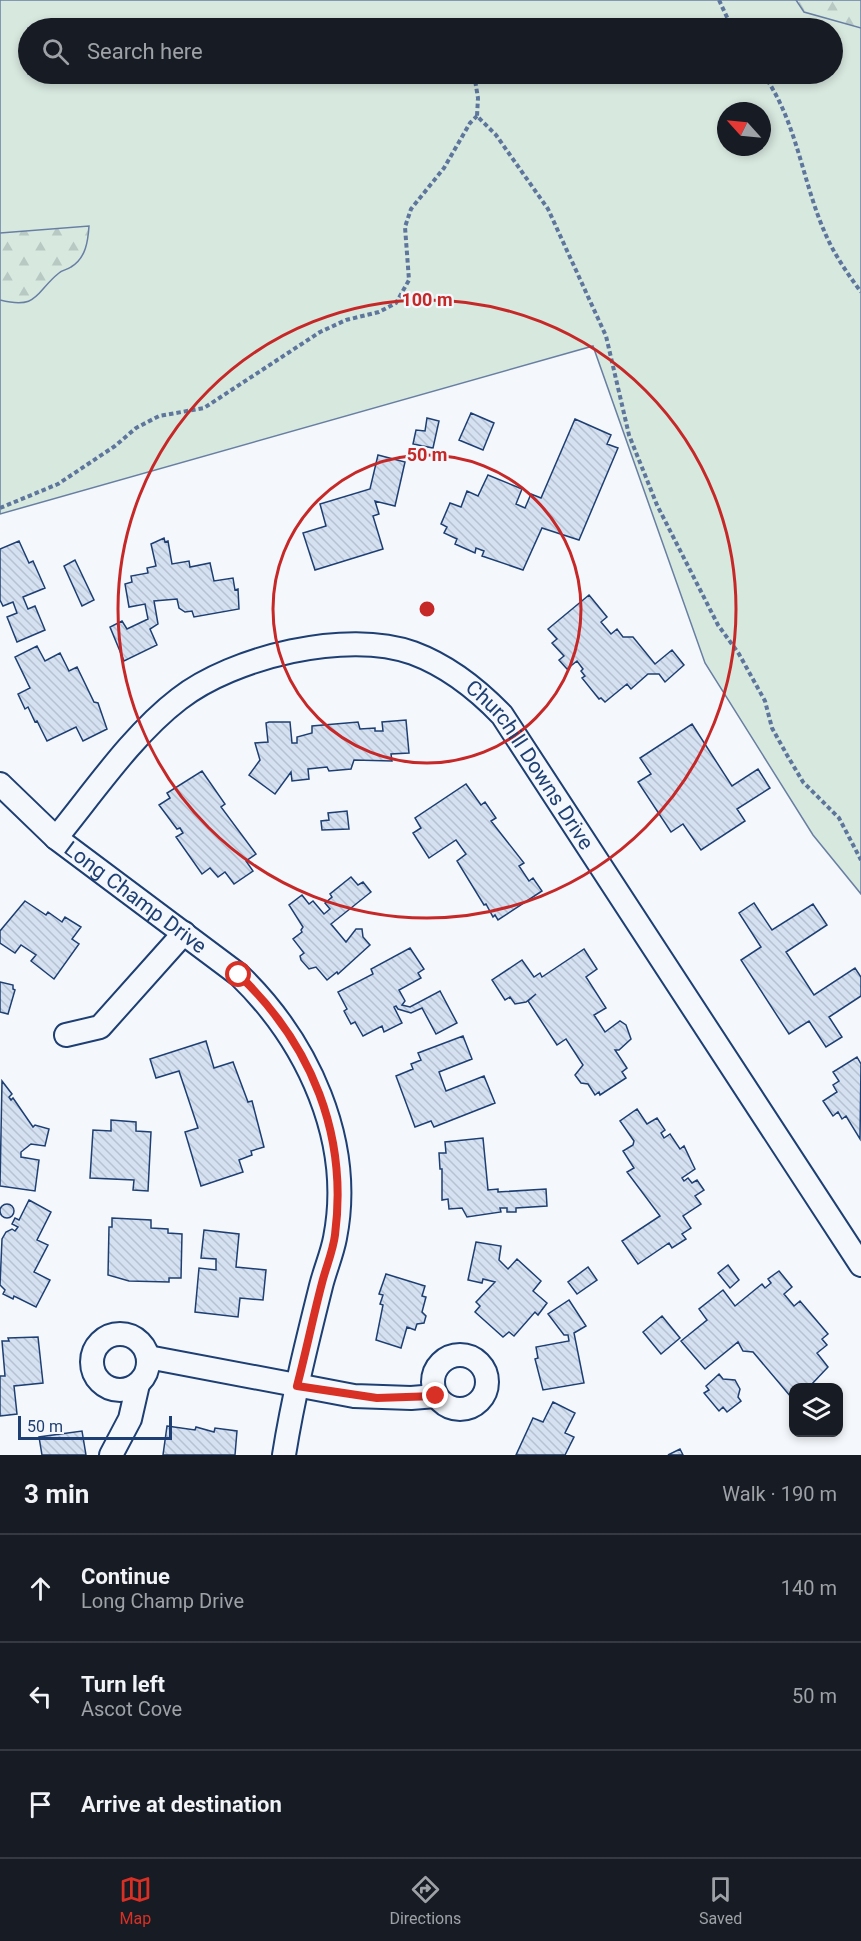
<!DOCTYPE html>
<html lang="en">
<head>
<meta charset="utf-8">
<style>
	body { margin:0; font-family:Roboto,sans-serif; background:#20242c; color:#f1f3f6 }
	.controls { position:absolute; right:18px; bottom:18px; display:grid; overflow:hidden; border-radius:12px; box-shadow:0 3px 9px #0003 }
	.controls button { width:54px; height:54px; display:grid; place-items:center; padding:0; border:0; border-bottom:2px solid #363941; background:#171b24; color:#f1f3f6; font:30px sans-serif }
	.compass { position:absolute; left:717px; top:102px; width:54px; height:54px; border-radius:50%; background:#171b24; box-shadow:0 3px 9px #0003; rotate:297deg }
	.scale { position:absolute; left:18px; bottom:15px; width:154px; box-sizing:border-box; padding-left:6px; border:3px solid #1d3f73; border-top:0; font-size:16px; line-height:21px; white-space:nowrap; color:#1d3f73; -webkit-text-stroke:4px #f4f7fb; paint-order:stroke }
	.stop { position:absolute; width:18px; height:18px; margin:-14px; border:4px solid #d93025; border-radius:50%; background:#fff }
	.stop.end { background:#d93025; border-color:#fff; box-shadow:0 2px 6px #0008 }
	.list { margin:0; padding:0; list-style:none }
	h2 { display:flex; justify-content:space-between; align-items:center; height:78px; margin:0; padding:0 24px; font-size:26px }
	h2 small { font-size:20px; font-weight:400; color:#9ea1a6 }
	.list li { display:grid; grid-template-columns:39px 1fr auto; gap:18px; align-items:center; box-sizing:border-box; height:108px; padding:0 24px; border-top:2px solid #363941 }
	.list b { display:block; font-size:22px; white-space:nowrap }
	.list p { margin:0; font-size:20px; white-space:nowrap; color:#9ea1a6 }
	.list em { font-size:20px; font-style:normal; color:#9ea1a6 }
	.icon { flex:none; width:33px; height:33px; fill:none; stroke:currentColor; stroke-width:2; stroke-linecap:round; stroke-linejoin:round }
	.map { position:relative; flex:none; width:861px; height:1455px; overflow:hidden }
	.search { position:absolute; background:#171b24; box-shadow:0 3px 9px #0003; left:18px; right:18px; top:18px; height:66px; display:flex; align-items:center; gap:15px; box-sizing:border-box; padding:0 21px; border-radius:33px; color:#9ea1a6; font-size:22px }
	.sheet { height:402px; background:#171b24 }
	nav { display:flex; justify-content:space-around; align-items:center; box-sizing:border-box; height:84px; border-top:2px solid #363941; background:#171b24; font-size:16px; color:#9ea1a6 }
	nav a { display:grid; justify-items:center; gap:3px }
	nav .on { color:#d93025 }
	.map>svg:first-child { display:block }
	.grass { fill:#d7e8df; stroke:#687fa3; stroke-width:1.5; fill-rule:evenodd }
	.forest { fill:url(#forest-firs); stroke:#687fa3; stroke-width:1.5 }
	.building { fill:url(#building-back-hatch); stroke:#1d3f73; stroke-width:1.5 }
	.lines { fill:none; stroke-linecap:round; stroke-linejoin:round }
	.minor-casing { stroke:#1d3f73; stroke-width:26 }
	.path { stroke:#5e769c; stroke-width:4; stroke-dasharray:4.5 3; stroke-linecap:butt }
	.minor { stroke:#f4f7fb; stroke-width:22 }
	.route { stroke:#d93025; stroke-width:8 }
	.ring { fill:none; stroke:#c62828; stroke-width:3 }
	.labels { text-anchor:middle; stroke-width:4.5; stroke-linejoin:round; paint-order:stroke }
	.street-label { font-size:21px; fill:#1d3f73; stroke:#f4f7fb }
	.centre { fill:#c62828; stroke:#f4f7fb; stroke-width:3 }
	.ring-label { font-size:18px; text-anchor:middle; font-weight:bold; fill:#c62828; stroke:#f4f7fb; stroke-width:4.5; stroke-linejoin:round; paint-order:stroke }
</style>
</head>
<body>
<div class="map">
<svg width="861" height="1455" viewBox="0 0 861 1455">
	<defs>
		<pattern id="forest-firs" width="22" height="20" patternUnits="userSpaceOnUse" patternTransform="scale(1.5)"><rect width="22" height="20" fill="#d7e8df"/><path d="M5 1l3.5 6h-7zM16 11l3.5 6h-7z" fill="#b8c8c3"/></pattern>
		<pattern id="building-back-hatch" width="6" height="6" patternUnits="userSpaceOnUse" patternTransform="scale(1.5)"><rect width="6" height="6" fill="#d5e0f0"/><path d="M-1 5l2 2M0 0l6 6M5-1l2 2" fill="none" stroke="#b6c1d1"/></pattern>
	</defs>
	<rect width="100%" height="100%" fill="#f4f7fb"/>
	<path class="grass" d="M 0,0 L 861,0 L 861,894 L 813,835 L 705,663 L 593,346 L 0,514 ZM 28,28 L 832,28 L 832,74 L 28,74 ZM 726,111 L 762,111 L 762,147 L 726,147 Z"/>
	<path class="forest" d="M 796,0 L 861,0 L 861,28 L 804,12 Z
		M 89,226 C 88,241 86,258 71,267 C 67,270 62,270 59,273 C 35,292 39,310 0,300 L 0,233 Z"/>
	<path class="building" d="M 471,413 L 494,423 L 483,450 L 459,440 Z
		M 427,418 L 439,421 L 433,448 L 413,444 L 416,430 L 425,431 Z
		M 575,419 L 611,435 L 607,444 L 618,448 L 579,540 L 542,528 L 523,570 L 482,556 L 484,551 L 476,548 L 475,553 L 455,544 L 457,539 L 444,533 L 447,527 L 441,524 L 450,503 L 461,507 L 467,491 L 478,496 L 488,475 L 522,489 L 516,504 L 525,508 L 531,494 L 541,498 Z
		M 378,455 L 405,462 L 395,506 L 375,501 L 379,514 L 373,516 L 383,549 L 315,570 L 303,533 L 326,526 L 320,504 L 370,489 Z
		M 164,538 L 165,542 L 168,541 L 172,564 L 189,561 L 190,567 L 210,563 L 214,581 L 233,578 L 235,590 L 238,589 L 239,609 L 194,617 L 192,611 L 185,612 L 179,608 L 177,599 L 154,601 L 158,624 L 150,629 L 157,645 L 124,661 L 110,627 L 122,621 L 127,629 L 148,619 L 145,604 L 129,607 L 125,584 L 132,582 L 131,576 L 148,573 L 147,568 L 156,566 L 151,544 Z
		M 19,541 L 29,563 L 33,561 L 45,588 L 23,597 L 28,609 L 35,606 L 45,630 L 17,642 L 7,617 L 17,613 L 13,602 L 3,606 L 0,600 L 0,549 Z
		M 75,560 L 94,600 L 82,606 L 64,566 Z
		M 589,595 L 607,617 L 601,622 L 611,634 L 617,629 L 623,637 L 633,637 L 655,664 L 672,650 L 684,665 L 665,682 L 659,674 L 648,674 L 631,689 L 627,684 L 605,702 L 601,698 L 599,699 L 582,678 L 585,676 L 581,671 L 583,669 L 577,661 L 567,669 L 559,660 L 564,656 L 552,643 L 557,639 L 548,629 Z
		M 37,646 L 45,661 L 60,653 L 69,671 L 77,667 L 94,702 L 98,703 L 107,729 L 83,741 L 76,727 L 47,741 L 37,721 L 35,722 L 28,707 L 25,709 L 18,694 L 30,688 L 15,657 Z
		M 406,720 L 409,753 L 391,754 L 392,761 L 354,760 L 351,769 L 329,771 L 327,767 L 308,769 L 309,779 L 292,781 L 291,772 L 275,794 L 249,775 L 260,760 L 255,743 L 268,742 L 266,723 L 269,722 L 290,722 L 292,743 L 297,743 L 297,737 L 312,733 L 312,726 L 358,722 L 360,729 L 375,728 L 375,731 L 383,731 L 382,722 Z
		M 692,724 L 732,786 L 758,769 L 770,788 L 737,809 L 745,821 L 701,850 L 683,824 L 671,832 L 638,782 L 651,774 L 640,758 Z
		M 202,771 L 225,804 L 221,807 L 256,854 L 246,861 L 253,871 L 234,884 L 225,872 L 218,877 L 210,868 L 202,874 L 176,837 L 183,833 L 180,828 L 177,829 L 159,805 L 170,798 L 167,793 Z
		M 466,784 L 481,805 L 485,802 L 496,818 L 491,821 L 524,863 L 519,866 L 529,881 L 533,878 L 542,891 L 498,920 L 495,915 L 493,917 L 486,904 L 484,905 L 457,861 L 466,854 L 456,840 L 429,858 L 413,833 L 421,828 L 415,818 Z
		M 347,811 L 349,829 L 322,830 L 321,821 L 329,820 L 328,813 Z
		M 351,877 L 358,885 L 363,882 L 371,892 L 331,924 L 346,942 L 356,929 L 362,929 L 363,937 L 370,945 L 338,974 L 337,972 L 327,980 L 316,967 L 309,969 L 301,960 L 300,956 L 304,953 L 293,939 L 302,932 L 301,930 L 303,927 L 289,905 L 302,895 L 309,904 L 313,901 L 324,914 L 330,909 L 325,903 L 332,897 L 330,894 Z
		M 25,901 L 46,915 L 48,912 L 62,922 L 65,917 L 81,927 L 72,939 L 79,944 L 54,979 L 31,961 L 36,955 L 21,945 L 15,953 L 0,943 L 0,931 Z
		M 754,903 L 772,930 L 813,904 L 827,925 L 786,952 L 814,995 L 855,968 L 861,977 L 861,996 L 829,1017 L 842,1037 L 826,1047 L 809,1021 L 789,1034 L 741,960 L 761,947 L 739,913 Z
		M 410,948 L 424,969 L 418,973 L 421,978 L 399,990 L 405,1001 L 402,1005 L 410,1007 L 440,991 L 457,1023 L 436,1034 L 422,1008 L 411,1013 L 398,1009 L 396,1006 L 394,1007 L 402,1023 L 384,1032 L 382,1026 L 363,1036 L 355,1022 L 351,1024 L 344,1011 L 347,1009 L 338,992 L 373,974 L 371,969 Z
		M 584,949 L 597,969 L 586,977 L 606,1008 L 594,1015 L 605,1032 L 620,1021 L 626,1025 L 631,1039 L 619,1050 L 615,1050 L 627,1068 L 622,1072 L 626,1078 L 600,1095 L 599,1092 L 595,1095 L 588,1084 L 581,1083 L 575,1075 L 583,1065 L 566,1039 L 557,1045 L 528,1001 L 536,994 L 526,1002 L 515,1004 L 510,997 L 505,1000 L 492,980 L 522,960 L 534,977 L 540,973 L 542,977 Z
		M 0,982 L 13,985 L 13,989 L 15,990 L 8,1014 L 0,1012 Z
		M 463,1036 L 472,1059 L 439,1072 L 446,1091 L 484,1076 L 495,1103 L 434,1127 L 431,1121 L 415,1127 L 396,1076 L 413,1069 L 411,1064 L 421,1060 L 418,1053 Z
		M 206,1041 L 214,1068 L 233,1062 L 248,1102 L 252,1101 L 264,1147 L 251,1151 L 252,1155 L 239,1160 L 243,1172 L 201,1186 L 185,1132 L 198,1128 L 179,1071 L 156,1078 L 150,1059 Z
		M 857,1057 L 861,1064 L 860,1139 L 846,1116 L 842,1119 L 838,1112 L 833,1116 L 823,1101 L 837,1092 L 833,1085 L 839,1081 L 833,1072 Z
		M 2,1081 L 12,1094 L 9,1097 L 11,1100 L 13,1098 L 33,1127 L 35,1125 L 49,1129 L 45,1146 L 31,1144 L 21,1152 L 21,1157 L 39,1160 L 35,1191 L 0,1186 Z
		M 637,1109 L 647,1124 L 657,1118 L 665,1130 L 661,1133 L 664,1138 L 670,1134 L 680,1149 L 684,1146 L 695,1169 L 682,1178 L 684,1181 L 688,1178 L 692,1183 L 697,1180 L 704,1190 L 695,1196 L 701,1204 L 683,1216 L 691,1228 L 682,1234 L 686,1239 L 672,1248 L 669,1243 L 638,1264 L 622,1241 L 660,1216 L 627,1172 L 634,1168 L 623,1151 L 633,1145 L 634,1141 L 620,1121 Z
		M 111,1120 L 136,1122 L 136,1131 L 151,1132 L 148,1191 L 133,1190 L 134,1180 L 90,1178 L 93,1130 L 111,1131 Z
		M 483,1138 L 488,1190 L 498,1189 L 498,1192 L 546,1189 L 547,1206 L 516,1208 L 516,1212 L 507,1212 L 507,1208 L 500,1208 L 501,1212 L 467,1217 L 462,1208 L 449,1209 L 448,1199 L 442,1200 L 442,1169 L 440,1169 L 439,1153 L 446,1153 L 445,1142 Z
		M 29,1200 L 51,1212 L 37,1240 L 48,1245 L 34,1272 L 50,1280 L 36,1307 L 14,1296 L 13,1299 L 3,1294 L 5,1290 L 0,1285 L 2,1239 L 6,1232 L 12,1229 L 15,1231 L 18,1227 L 12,1224 L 15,1218 L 19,1220 Z
		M0 1211a7 7 0 1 1 14 0a7 7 0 1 1-14 0Z
		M 112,1218 L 151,1220 L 151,1228 L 168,1229 L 168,1233 L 182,1234 L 181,1278 L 169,1278 L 169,1282 L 129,1281 L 108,1275 L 109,1227 L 112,1227 Z
		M 204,1230 L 239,1234 L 236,1267 L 266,1270 L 263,1300 L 240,1298 L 238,1317 L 195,1312 L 199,1268 L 216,1270 L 216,1259 L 201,1258 Z
		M 476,1242 L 501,1246 L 499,1260 L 508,1269 L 517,1259 L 541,1281 L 533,1291 L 547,1303 L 538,1315 L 535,1312 L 514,1336 L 509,1332 L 503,1337 L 475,1312 L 480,1306 L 476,1302 L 495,1282 L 483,1279 L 482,1283 L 468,1280 Z
		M 728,1265 L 739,1280 L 730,1288 L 718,1273 Z
		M 588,1267 L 597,1280 L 577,1294 L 568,1282 Z
		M 779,1271 L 792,1287 L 784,1294 L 794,1306 L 800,1301 L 828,1334 L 822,1339 L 827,1345 L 817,1353 L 828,1367 L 810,1386 L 794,1388 L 791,1397 L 753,1352 L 743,1351 L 738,1342 L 705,1369 L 681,1341 L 707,1320 L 699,1309 L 723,1290 L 735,1306 L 762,1284 L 765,1288 L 771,1283 L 768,1279 Z
		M 386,1274 L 425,1286 L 422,1296 L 426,1297 L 422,1312 L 426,1316 L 424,1323 L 417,1324 L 415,1330 L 407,1327 L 401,1348 L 376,1340 L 383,1305 L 380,1304 L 383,1295 L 379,1294 Z
		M 569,1300 L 586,1326 L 574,1333 L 584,1383 L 543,1390 L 535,1359 L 538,1358 L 536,1347 L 569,1341 L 568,1335 L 564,1335 L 548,1314 Z
		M 662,1316 L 680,1338 L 661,1354 L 643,1332 Z
		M 38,1337 L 43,1383 L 14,1386 L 17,1414 L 0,1416 L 0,1376 L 5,1376 L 2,1341 L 9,1341 L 8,1338 Z
		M 719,1374 L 723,1379 L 735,1380 L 740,1389 L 738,1397 L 741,1401 L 727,1412 L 723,1407 L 719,1411 L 704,1393 L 709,1390 L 706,1386 Z
		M 553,1402 L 575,1413 L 565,1433 L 574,1437 L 565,1455 L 516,1455 L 533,1418 L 543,1422 Z
		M 167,1426 L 195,1430 L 196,1427 L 214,1432 L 215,1428 L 237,1431 L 235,1455 L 163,1455 Z
		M 82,1431 L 86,1455 L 42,1455 L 39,1437 Z
		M 680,1449 L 683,1455 L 668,1455 Z"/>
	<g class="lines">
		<defs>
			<g id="minor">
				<path id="s1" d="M 0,784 L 56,838 L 239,975 C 308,1042 354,1141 335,1238 C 332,1254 325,1270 321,1286 C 307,1342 293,1398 284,1455"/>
				<path id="s2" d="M 56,838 C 93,793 132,735 179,699 C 233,657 347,629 413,653 C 448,666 476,688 502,715 L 861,1265"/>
				<path d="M 66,1035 L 100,1027 L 184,933"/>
				<circle cx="120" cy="1362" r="28"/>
				<circle cx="460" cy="1382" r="27"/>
				<path d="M 148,1357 L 354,1396 L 411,1398 L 436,1396"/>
				<path d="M 111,1455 L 130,1419 L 138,1384"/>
			</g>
		</defs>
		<use href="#minor" class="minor-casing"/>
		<path class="path" d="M 719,0 L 732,28
			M 457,74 L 474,82
			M 474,74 L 478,98 L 477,116 L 496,135 L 548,209 L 606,336 L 629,435 L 657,505 L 718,625 L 739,654 L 765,701 L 772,728 L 787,755 L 803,782 L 839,818 L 861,860
			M 763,74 C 797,121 802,181 825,233 C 834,254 847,273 861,292
			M 0,508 L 58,484 L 115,446 L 136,428 L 159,416 L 204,408 L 320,332 L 346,320 L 379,312 L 396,303 L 409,280 L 405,227 L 411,209 L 444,168 L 470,123 L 477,116"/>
		<use href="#minor" class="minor"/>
	</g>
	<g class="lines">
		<path class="route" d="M 239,975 C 312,1045 348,1135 335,1235 C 333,1251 326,1267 322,1283 C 313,1317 306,1352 297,1386 L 377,1398 L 436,1396"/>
	</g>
	<g class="ring">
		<circle cx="427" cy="609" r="154"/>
		<circle cx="427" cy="609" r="309"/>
	</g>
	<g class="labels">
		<g class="street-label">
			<text dy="7" stroke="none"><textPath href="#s2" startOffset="598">Churchill Downs Drive</textPath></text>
			<text dy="7" stroke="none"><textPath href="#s1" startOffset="177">Long Champ Drive</textPath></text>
		</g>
	</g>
	<circle cx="427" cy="609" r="9" class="centre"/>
	<g class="ring-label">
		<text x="427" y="306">100 m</text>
		<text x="427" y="461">50 m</text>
	</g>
</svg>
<div class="controls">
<button><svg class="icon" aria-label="layers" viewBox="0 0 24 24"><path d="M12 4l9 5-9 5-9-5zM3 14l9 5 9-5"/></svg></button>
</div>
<svg class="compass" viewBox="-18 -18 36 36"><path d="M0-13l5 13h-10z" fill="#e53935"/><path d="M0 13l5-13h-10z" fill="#9ea1a6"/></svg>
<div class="scale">50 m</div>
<div class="stop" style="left:239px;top:975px"></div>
<div class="stop end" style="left:436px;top:1396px"></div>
<div class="search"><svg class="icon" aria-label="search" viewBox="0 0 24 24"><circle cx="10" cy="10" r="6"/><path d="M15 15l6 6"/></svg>Search here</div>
</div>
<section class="sheet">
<h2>3 min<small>Walk · 190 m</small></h2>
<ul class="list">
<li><svg class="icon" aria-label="ahead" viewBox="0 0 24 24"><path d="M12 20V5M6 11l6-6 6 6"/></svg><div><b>Continue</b><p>Long Champ Drive</p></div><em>140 m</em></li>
<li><svg class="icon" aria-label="left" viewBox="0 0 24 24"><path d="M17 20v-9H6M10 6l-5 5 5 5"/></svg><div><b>Turn left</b><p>Ascot Cove</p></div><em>50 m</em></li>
<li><svg class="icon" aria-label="arrive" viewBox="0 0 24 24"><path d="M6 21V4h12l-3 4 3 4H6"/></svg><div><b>Arrive at destination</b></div></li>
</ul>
</section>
<nav>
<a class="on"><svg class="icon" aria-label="map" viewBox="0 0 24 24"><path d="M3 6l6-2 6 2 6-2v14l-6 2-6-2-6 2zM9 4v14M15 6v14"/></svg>Map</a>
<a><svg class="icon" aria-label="directions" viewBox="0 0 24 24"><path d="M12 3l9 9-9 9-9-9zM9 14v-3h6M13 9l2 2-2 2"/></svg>Directions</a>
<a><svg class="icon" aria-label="saved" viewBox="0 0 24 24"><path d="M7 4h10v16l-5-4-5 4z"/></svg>Saved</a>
</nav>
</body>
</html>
